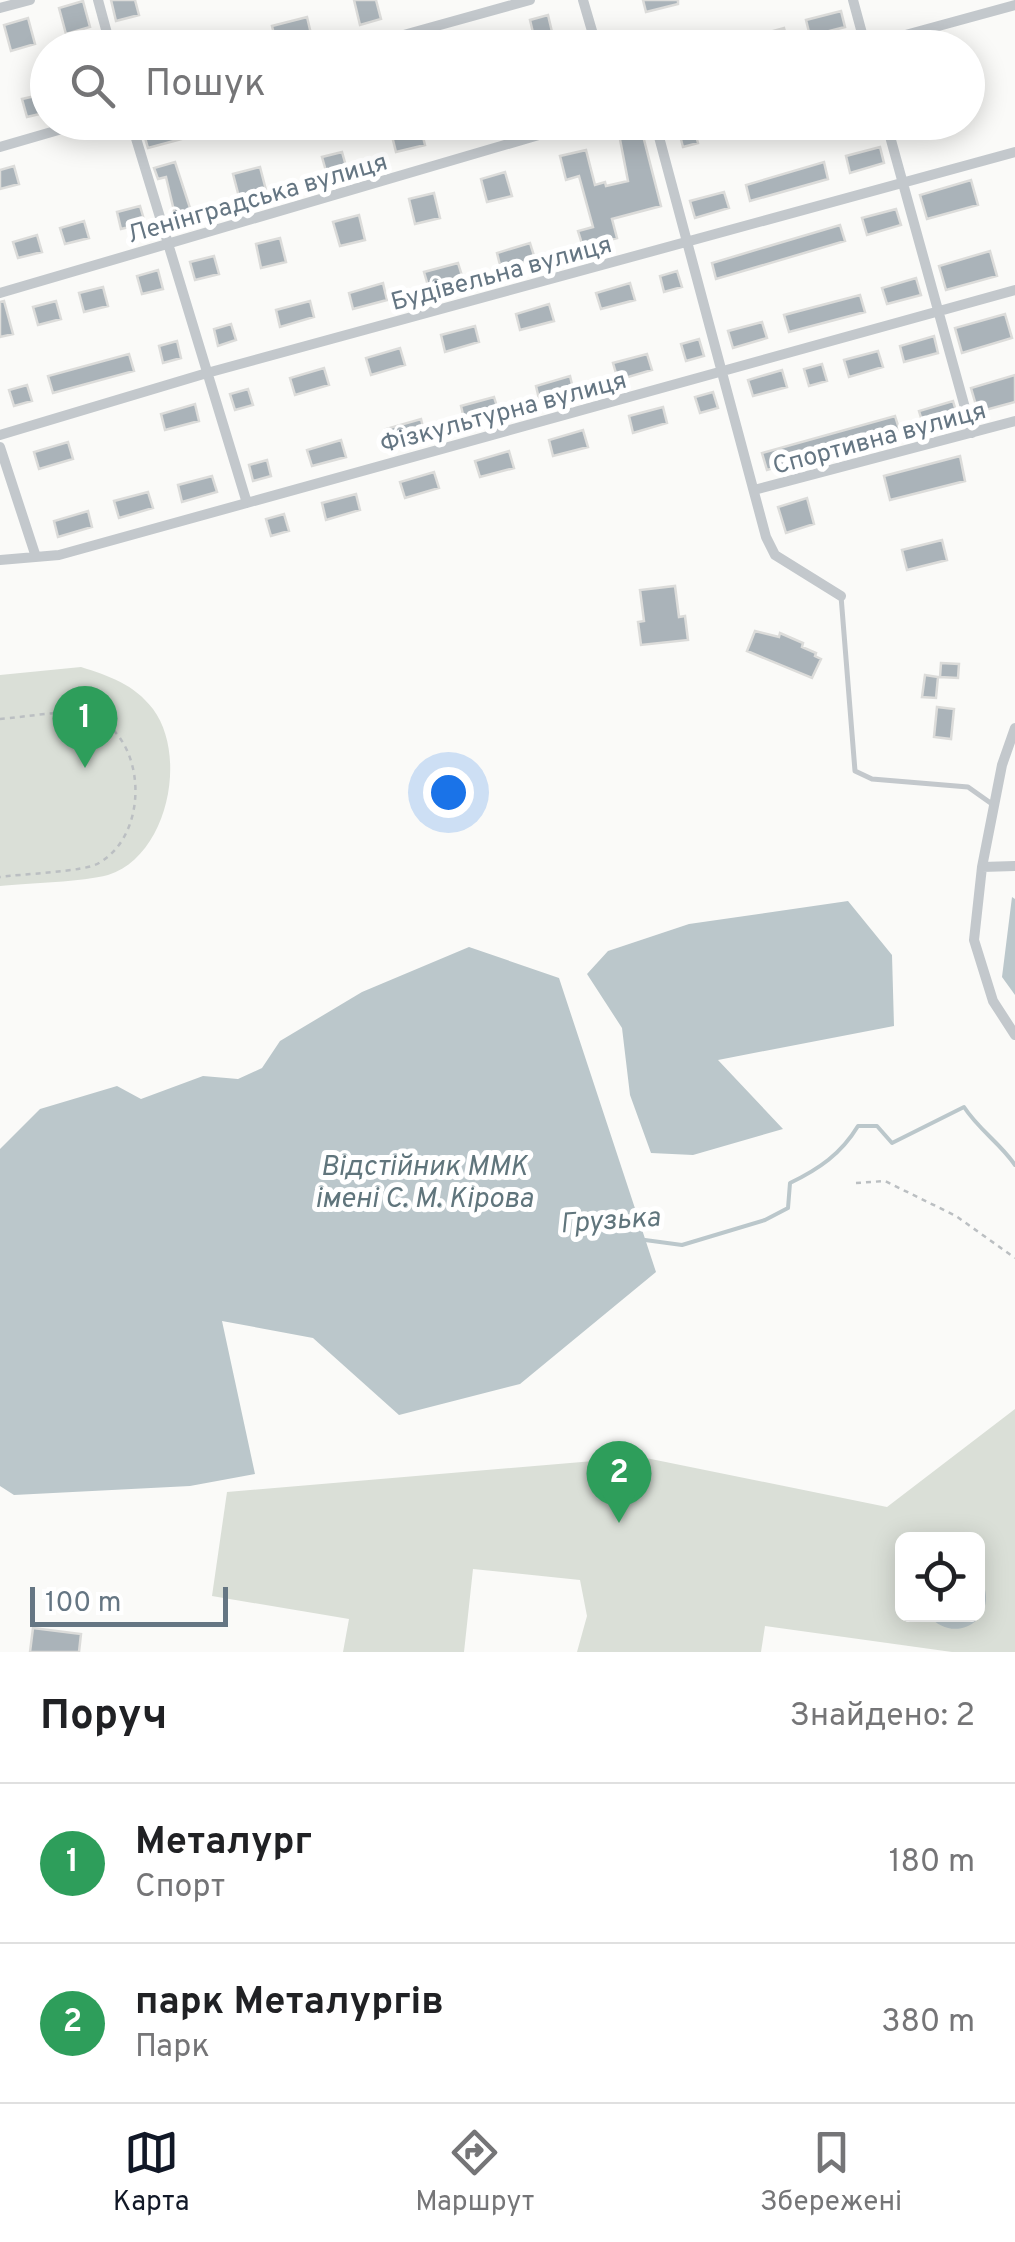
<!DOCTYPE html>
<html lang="uk">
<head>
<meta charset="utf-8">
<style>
	body { margin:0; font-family:Overpass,sans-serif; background:#f2f2f2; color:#202124 }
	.controls { position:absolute; right:30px; bottom:30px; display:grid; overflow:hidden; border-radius:15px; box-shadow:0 5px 25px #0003 }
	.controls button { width:90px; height:90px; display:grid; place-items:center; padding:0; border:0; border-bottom:2px solid #e0e0e0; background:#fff; color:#202124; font:50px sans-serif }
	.scale { position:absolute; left:30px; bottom:25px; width:198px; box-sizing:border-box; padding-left:10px; border:5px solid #657683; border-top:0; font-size:28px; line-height:35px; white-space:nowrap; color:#657683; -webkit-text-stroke:8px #fff; paint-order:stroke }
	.you { position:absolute; left:448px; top:792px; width:35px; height:35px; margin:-25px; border:8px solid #fff; border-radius:50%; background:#1a73e8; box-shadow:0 0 0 15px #1a73e833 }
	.badge { display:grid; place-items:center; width:65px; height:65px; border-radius:50%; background:#111827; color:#fff; font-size:32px; font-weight:700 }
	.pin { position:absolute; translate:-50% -82px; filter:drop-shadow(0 2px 5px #0008) }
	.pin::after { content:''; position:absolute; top:52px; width:35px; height:30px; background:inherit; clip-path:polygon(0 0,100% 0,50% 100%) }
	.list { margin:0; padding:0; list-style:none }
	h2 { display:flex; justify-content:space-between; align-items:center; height:130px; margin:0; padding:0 40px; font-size:42px }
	h2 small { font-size:32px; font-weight:400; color:#757577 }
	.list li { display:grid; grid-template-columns:65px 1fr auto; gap:30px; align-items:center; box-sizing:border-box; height:160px; padding:0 40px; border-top:2px solid #e0e0e0 }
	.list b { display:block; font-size:38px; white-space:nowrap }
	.list p { margin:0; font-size:32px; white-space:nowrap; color:#757577 }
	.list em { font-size:32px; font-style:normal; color:#757577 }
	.icon { flex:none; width:55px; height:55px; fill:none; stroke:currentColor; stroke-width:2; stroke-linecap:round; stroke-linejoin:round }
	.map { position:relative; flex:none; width:1015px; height:1652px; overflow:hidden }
	.search { position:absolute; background:#fff; box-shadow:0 5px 25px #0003; left:30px; right:30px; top:30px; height:110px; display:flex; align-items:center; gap:25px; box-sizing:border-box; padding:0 35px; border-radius:55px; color:#757577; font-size:38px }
	.sheet { height:450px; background:#fff }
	nav { display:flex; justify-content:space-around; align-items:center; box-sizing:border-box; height:140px; border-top:2px solid #e0e0e0; background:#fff; font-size:28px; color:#757577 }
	nav a { display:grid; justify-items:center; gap:5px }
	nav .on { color:#111827 }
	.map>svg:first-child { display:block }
	.green { fill:#dadfd7; fill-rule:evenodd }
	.water { fill:#bbc7cb }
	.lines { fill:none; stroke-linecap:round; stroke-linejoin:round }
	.stream { stroke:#bbc7cb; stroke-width:4 }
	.building { fill:#aab3b9; stroke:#dcdcda; stroke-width:2.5 }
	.path { stroke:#bbbfc2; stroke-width:2.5; stroke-dasharray:5 5; stroke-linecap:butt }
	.lane { stroke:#c3c8cc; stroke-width:5 }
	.street { stroke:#c3c8cc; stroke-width:10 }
	.labels { text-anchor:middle; stroke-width:10; stroke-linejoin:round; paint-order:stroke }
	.street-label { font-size:25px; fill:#657683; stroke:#fff }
	.water-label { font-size:28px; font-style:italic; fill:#60757c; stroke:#fff }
</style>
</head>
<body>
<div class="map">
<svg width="1015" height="1652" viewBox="0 0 1015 1652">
	<rect width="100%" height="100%" fill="#fafaf8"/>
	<path class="green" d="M 81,667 C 109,676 134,684 153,709 C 188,756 168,856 108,875 C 83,882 29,883 0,886 L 0,675 Z
		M 1015,1409 L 1015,1652 L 952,1652 L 765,1626 L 761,1652 L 577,1652 L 587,1616 L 580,1580 L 473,1569 L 464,1652 L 343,1652 L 349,1619 L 212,1596 L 227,1492 L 641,1457 L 887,1507 ZM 902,1540 L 978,1540 L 978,1614 L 902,1614 Z"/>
	<path class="water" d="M 1012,897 L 1015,899 L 1015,995 L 1002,977 Z
		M 848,901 L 892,955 L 894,1026 L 718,1060 L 783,1129 L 693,1155 L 651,1153 L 630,1095 L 622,1028 L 587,974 L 608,951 L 689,924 Z
		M 469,947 L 559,978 L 656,1272 L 520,1384 L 399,1415 L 313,1338 L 222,1321 L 255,1474 L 190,1486 L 14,1495 L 0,1486 L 0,1149 L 40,1109 L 117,1086 L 141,1099 L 203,1076 L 238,1079 L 262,1068 L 280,1041 L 362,992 Z
		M 978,1575 C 1005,1612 958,1650 928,1615 L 978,1614 Z"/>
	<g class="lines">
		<path class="stream" d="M 645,1240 L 682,1245 L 765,1220 L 788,1208 L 790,1183 C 819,1169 841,1154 858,1126 L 877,1126 L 892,1143 L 964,1107 C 979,1130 1000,1143 1015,1165"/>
	</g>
	<path class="building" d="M 111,0 L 135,0 L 139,15 L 116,21 Z
		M 354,0 L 376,0 L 381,19 L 360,25 Z
		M 643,0 L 678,0 L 678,4 L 646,12 Z
		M 83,1 L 90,27 L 66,34 L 59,8 Z
		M 841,11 L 845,27 L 810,36 L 806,20 Z
		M 548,15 L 553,36 L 535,41 L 530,20 Z
		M 307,17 L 312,38 L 277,47 L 272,26 Z
		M 28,18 L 35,44 L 11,51 L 4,25 Z
		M 784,28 L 788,43 L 771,48 L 725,48 L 725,44 Z
		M 44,94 L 48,112 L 27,117 L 22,99 Z
		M 174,122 L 181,122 L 185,138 L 148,148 L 143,131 Z
		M 456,122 L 496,122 L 496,126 L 460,136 Z
		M 640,124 L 661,206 L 612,219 L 617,238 L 583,247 L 578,231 L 593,227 L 579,176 L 566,180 L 560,156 L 586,150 L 595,185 L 605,182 L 606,186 L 628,181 L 618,129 Z
		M 693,124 L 698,143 L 683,147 L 678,128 Z
		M 421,129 L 425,145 L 396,152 L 392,136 Z
		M 880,147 L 884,163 L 850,173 L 846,156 Z
		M 342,152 L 346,166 L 326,171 L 322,157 Z
		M 175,162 L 191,211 L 175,215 L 166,177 L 158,179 L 154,168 Z
		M 824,162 L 828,179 L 750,201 L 746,185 Z
		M 14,166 L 19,184 L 0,189 L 0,170 Z
		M 260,167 L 266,190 L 239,197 L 233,174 Z
		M 505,172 L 512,196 L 487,202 L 481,179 Z
		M 971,180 L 978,205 L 927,219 L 920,195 Z
		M 724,192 L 729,208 L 695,218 L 690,201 Z
		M 434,193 L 440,218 L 415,224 L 409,199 Z
		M 140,206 L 145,223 L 121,229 L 117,212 Z
		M 896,209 L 901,225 L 867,235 L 862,218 Z
		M 359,215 L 365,240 L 340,246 L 333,222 Z
		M 84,221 L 89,238 L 65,244 L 60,228 Z
		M 840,225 L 845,241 L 716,279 L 712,263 Z
		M 37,235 L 42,252 L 18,258 L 13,242 Z
		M 280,238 L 286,262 L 261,268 L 256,244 Z
		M 530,243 L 535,259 L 501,269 L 497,253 Z
		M 990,251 L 997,276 L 946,290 L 939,266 Z
		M 214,256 L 219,274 L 195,280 L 190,262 Z
		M 458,263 L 463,279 L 429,289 L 424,272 Z
		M 158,270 L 163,289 L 142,294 L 137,276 Z
		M 677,271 L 682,287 L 664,292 L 660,276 Z
		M 916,278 L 921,295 L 887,304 L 882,288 Z
		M 383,283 L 387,300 L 353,309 L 349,293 Z
		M 630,283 L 635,300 L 601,309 L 596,293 Z
		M 103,287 L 108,306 L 84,312 L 79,293 Z
		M 860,295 L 865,312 L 789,332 L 784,315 Z
		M 4,301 L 13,334 L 0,337 L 0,302 Z
		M 56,301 L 61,319 L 38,325 L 33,307 Z
		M 310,301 L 314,317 L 280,327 L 276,310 Z
		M 549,304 L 554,321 L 520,330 L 516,314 Z
		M 1005,314 L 1012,338 L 962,353 L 955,328 Z
		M 762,322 L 767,338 L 733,348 L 728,331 Z
		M 231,324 L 236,340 L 218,346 L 214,329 Z
		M 475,326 L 479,342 L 445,352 L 441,335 Z
		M 934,336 L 938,353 L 904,362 L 900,346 Z
		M 699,339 L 704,356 L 686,361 L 681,344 Z
		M 177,341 L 181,358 L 163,363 L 159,346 Z
		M 400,348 L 405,365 L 371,375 L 366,358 Z
		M 878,351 L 883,367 L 849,377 L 844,360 Z
		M 129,354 L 134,371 L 53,393 L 48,376 Z
		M 647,354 L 652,370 L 618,380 L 613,363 Z
		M 822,364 L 827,381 L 809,386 L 804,369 Z
		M 324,368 L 329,385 L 295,395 L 290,378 Z
		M 782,370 L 787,387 L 753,396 L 748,380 Z
		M 1015,375 L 1015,402 L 978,412 L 971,388 Z
		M 570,376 L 574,393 L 540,403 L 536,386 Z
		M 27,385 L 32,401 L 14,406 L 9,390 Z
		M 248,389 L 253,405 L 235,410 L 230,394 Z
		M 713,392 L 718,408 L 700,413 L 695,397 Z
		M 494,397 L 499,413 L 465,423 L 461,406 Z
		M 953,401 L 958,418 L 924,427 L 919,411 Z
		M 195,404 L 199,421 L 165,430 L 161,414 Z
		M 663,407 L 667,423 L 633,433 L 629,416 Z
		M 895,416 L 900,432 L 767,470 L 762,453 Z
		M 421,419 L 425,436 L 391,445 L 386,429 Z
		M 583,430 L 588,447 L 553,456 L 549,440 Z
		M 341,440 L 346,457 L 312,466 L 307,450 Z
		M 68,442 L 73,459 L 39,469 L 34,452 Z
		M 509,451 L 514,468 L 480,477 L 475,461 Z
		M 960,456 L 965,481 L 890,500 L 884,476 Z
		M 267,460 L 271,476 L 253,481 L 249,465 Z
		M 434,472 L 439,488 L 405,498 L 400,482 Z
		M 212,476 L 217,492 L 182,502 L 178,485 Z
		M 148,492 L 153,508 L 119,518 L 114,501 Z
		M 356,494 L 360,510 L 326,520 L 322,503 Z
		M 807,498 L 814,524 L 786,533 L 778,507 Z
		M 88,511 L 92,527 L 58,537 L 54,521 Z
		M 284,514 L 289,531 L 271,536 L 266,519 Z
		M 942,540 L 947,560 L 907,570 L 902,550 Z
		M 675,586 L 679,617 L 685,616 L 688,640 L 641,645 L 638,622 L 644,621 L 640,590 Z
		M 755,631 L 779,637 L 780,633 L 803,643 L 802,647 L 816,653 L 815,656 L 821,659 L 812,678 L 747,651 Z
		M 941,663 L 959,664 L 958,678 L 940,677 Z
		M 925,675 L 938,677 L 936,698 L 922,697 Z
		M 937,707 L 954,709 L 951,739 L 934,737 Z
		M 33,1628 L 81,1634 L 79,1652 L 30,1652 Z"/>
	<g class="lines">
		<path class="path" d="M 0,719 C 27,717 76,707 100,717 C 107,720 111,727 116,733 C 146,768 142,838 99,863 C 85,872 20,874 0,877
			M 856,1183 L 885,1181 L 956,1216 L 1015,1258"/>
		<path class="lane" d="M 841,596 L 855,771 L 872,779 L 968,787 L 992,804"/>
		<path class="street" d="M 98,0 L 111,48
			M 583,0 L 597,48
			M 853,0 L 866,48
			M 0,8 L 30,0
			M 357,48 L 530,0
			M 858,48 L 1015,5
			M 131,122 L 247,503
			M 655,122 L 766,537 L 775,555 L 841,596
			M 886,122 L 972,433
			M 0,147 L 86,122
			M 0,293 L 583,122
			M 0,435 L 207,373 L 1015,152
			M 0,447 L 36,557
			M 754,490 L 1015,421
			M 0,560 L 59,555 L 1015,290
			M 1015,866 L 982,867 L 974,940 L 993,1001 L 1015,1035
			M 982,867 L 1002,765 L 1015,728"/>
	</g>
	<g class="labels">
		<g class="street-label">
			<text transform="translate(257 197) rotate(-16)" y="9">Ленінградська вулиця</text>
			<text transform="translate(501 272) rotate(-15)" y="9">Будівельна вулиця</text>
			<text transform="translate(503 411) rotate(-15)" y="9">Фiзкультурна вулиця</text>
			<text transform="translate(879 437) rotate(-15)" y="9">Спортивна вулиця</text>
		</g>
		<g class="water-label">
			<text x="424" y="1175">Відстійник ММК<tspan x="424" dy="32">імені С. М. Кірова</tspan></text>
			<text transform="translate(610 1219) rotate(-4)" y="10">Грузька</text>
		</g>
	</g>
</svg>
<div class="controls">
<button><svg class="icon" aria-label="locate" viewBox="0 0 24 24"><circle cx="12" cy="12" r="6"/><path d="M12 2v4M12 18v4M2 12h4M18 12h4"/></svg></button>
</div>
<div class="scale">100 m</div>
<div class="you"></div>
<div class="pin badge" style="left:85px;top:768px;background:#2e9e5b">1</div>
<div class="pin badge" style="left:619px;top:1523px;background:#2e9e5b">2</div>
<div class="search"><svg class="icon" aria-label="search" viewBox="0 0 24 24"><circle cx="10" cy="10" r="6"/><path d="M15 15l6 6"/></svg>Пошук</div>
</div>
<section class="sheet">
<h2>Поруч<small>Знайдено: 2</small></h2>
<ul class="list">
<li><span class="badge" style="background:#2e9e5b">1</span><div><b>Металург</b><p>Спорт</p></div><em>180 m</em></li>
<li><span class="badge" style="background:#2e9e5b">2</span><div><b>парк Металургів</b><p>Парк</p></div><em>380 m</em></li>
</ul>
</section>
<nav>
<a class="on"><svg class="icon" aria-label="map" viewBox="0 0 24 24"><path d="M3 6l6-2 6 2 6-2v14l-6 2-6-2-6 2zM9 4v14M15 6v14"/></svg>Карта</a>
<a><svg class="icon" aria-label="directions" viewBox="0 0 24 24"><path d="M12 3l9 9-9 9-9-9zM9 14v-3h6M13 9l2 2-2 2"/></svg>Маршрут</a>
<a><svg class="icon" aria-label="saved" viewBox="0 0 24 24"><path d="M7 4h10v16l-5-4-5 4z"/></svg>Збережені</a>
</nav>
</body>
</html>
